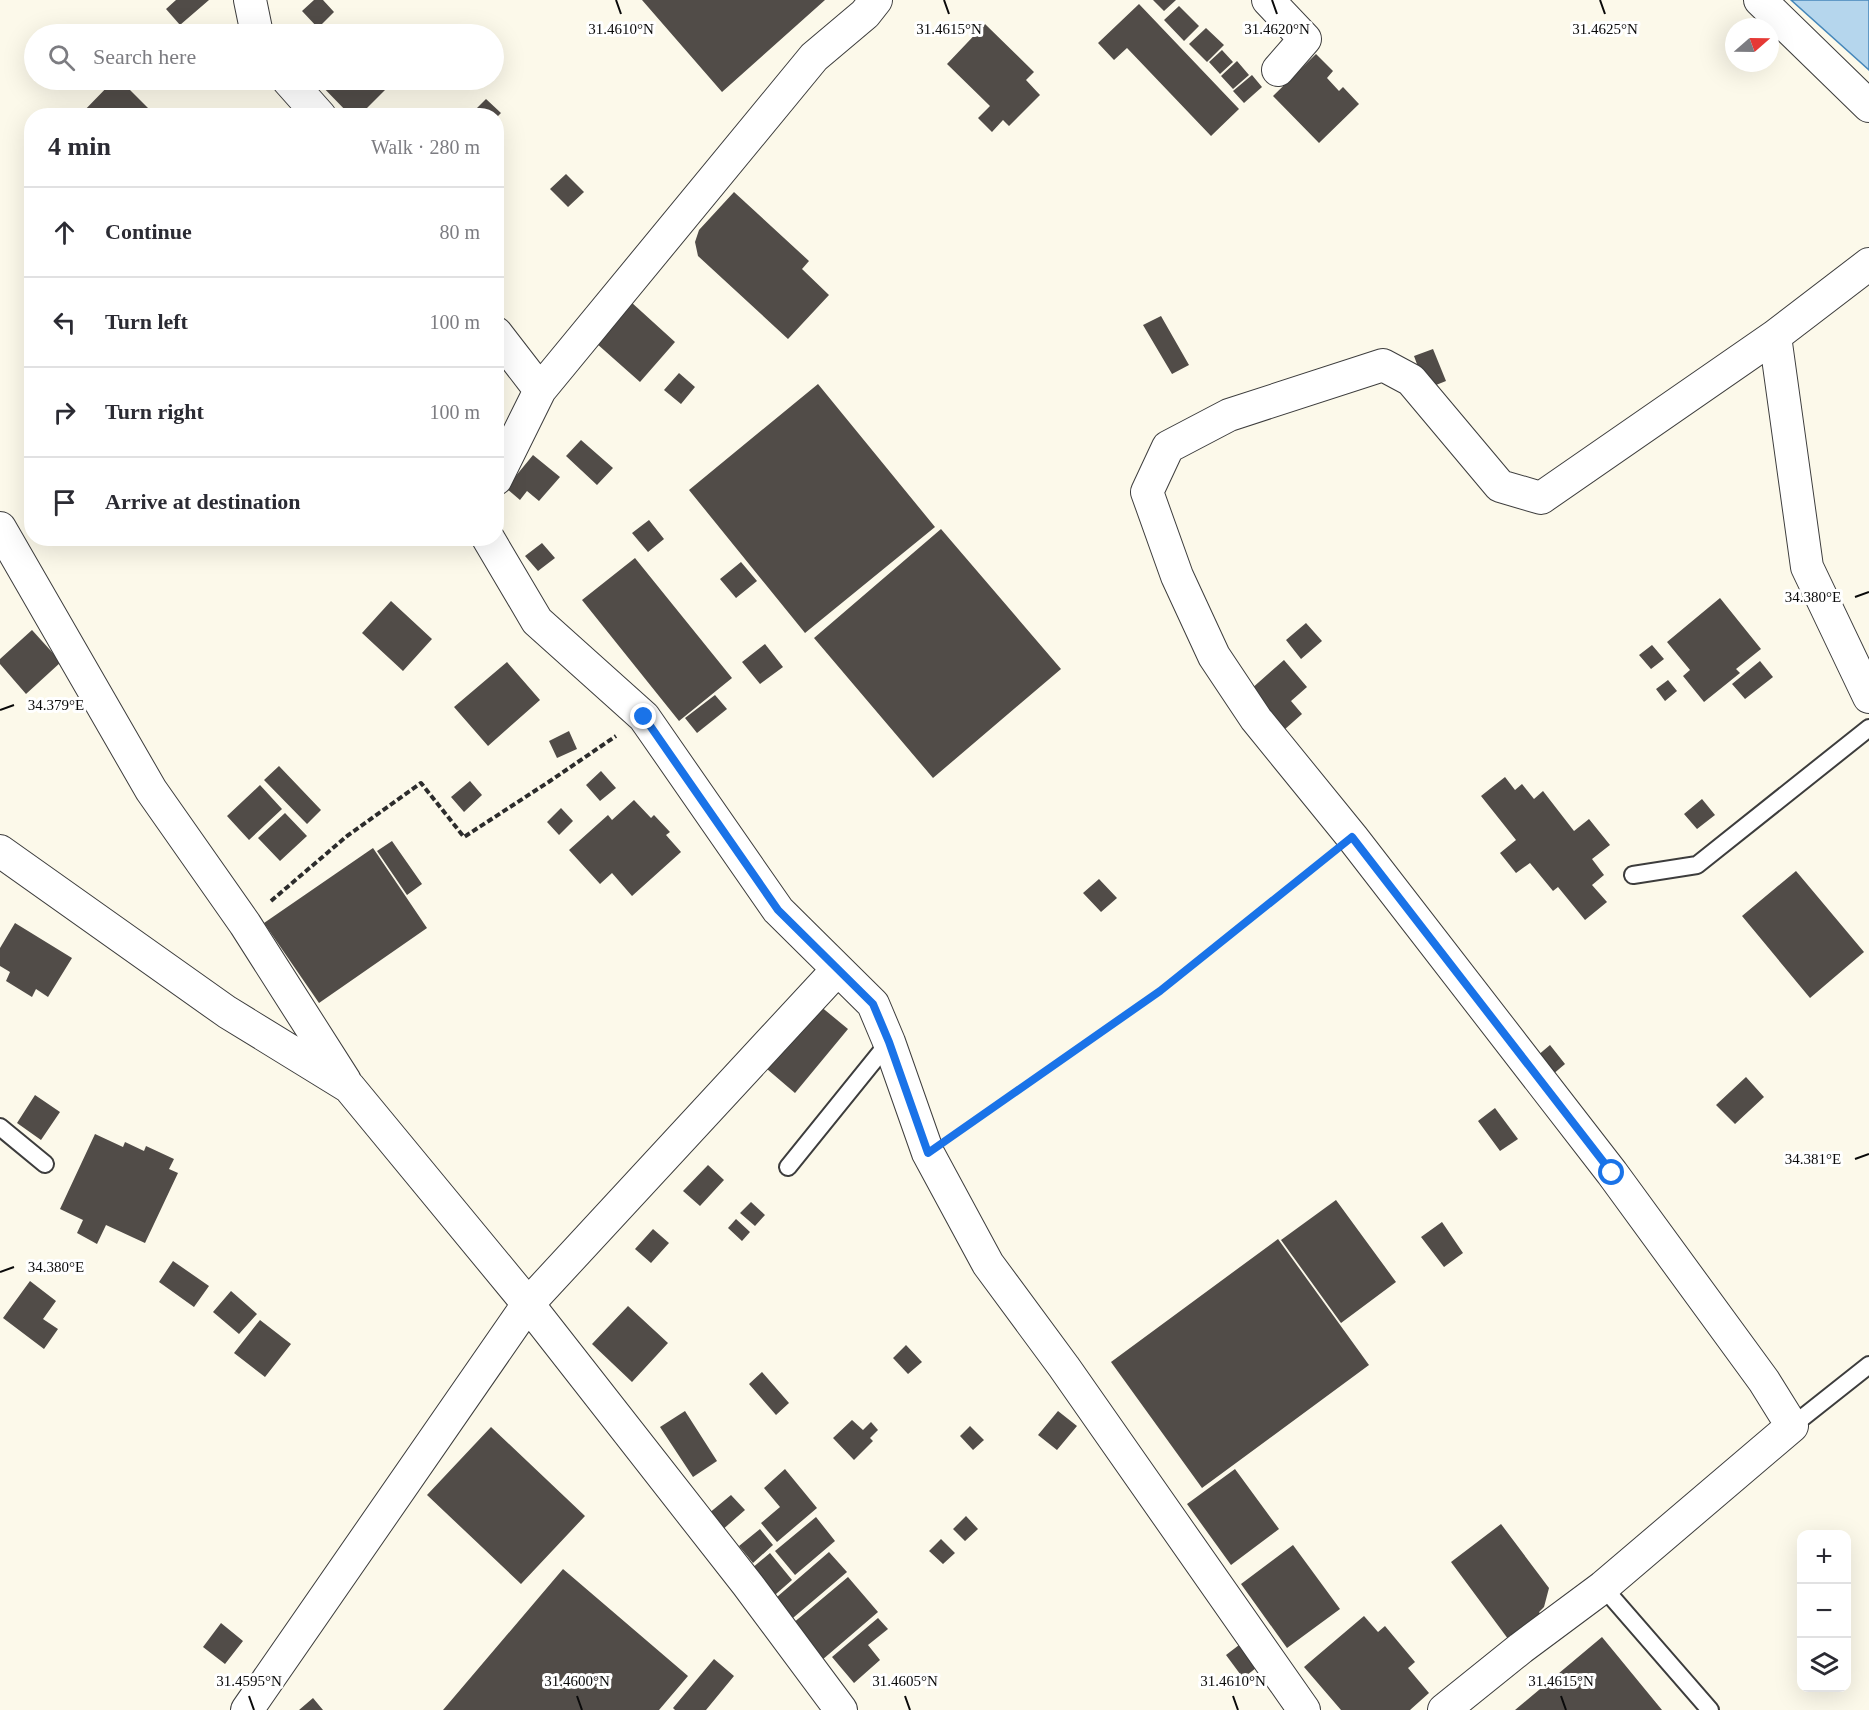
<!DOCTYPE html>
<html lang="en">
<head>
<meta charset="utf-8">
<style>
	body { margin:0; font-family:"Times New Roman",serif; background:#f7f7f7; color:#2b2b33 }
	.controls { position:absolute; right:18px; bottom:18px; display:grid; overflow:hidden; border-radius:12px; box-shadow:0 6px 24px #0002 }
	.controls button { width:54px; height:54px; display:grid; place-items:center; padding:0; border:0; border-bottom:2px solid #e1e1e2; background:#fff; color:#2b2b33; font:30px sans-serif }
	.compass { position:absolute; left:1725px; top:18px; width:54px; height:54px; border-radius:50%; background:#fff; box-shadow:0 6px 24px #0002; rotate:70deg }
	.stop { position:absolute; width:18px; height:18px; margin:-14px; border:4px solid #1a73e8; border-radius:50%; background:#fff }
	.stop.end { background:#1a73e8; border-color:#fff; box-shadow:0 2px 6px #0008 }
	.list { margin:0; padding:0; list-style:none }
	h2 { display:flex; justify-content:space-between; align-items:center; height:78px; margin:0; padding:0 24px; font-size:26px }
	h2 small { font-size:20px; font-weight:400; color:#7c7c81 }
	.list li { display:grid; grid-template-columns:39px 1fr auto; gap:18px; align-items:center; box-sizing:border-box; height:90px; padding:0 24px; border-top:2px solid #e1e1e2 }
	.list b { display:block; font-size:22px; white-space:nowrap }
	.list em { font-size:20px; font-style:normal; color:#7c7c81 }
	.icon { flex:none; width:33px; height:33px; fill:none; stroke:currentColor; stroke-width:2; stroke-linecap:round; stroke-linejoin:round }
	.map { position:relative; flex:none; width:1869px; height:1710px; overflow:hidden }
	.search { position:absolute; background:#fff; box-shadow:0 6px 24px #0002; left:24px; top:24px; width:480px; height:66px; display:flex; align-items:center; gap:15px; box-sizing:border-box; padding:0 21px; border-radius:33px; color:#7c7c81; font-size:22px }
	.panel { position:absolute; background:#fff; box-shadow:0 6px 24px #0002; left:24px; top:108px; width:480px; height:438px; border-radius:24px }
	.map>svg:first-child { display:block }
	.water { fill:#b5d6ed; stroke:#4687ba; stroke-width:1.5 }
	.building { fill:#514c48 }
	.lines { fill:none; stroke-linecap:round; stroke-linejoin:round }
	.lane-casing { stroke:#3d3d3d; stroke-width:20 }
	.street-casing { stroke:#3d3d3d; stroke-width:34 }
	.path { stroke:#2c2c2c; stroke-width:4; stroke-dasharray:6 3; stroke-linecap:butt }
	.lane { stroke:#fff; stroke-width:16 }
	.street { stroke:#fff; stroke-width:32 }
	.route { stroke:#1a73e8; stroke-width:8 }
	.ticks { fill:none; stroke:#0a0a0a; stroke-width:2 }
	.ticks-label { font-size:15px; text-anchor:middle; fill:#0a0a0a; stroke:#fff; stroke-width:6; stroke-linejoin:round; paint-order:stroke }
</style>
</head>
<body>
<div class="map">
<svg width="1869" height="1710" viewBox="0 0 1869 1710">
	<rect width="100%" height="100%" fill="#fcf9ea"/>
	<path class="water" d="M 1791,0 L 1869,0 L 1869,70 Z"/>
	<path class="building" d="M 176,0 L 209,0 L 180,25 L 166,9 Z
		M 314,0 L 323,0 L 334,12 L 318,28 L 302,11 Z
		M 642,0 L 825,0 L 722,92 Z
		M 1153,0 L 1176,0 L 1164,11 Z
		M 1139,4 L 1239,109 L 1211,136 L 1127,48 L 1114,60 L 1098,43 Z
		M 1179,6 L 1199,26 L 1184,41 L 1164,20 Z
		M 985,24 L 1034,72 L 1026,80 L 1040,95 L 1009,126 L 1003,120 L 992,132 L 978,118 L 990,106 L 947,64 Z
		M 1206,28 L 1224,45 L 1207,62 L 1189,44 Z
		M 1222,50 L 1233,62 L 1220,74 L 1209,62 Z
		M 1316,54 L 1333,71 L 1327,78 L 1339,91 L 1343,87 L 1359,104 L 1319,143 L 1273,96 Z
		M 1237,61 L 1249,75 L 1233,89 L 1221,76 Z
		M 1252,75 L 1262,87 L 1244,103 L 1233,91 Z
		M 114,80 L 120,80 L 156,116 L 79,116 Z
		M 316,80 L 388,80 L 392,83 L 359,116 L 351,116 Z
		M 486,99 L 501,113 L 496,118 L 496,116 L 469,116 Z
		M 566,174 L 584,192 L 568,207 L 550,189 Z
		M 734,192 L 809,261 L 802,269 L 829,295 L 788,339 L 698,256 L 695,242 L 699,230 Z
		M 631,302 L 675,342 L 640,382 L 596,343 Z
		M 1161,316 L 1189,365 L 1172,374 L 1143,325 Z
		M 1433,349 L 1446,381 L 1426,389 L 1414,356 Z
		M 679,373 L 695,387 L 681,404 L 664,390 Z
		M 818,384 L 935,527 L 805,633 L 689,490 Z
		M 581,440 L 613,468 L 597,485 L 566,456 Z
		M 533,455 L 560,477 L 539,501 L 527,491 L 520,500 L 506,488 Z
		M 649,520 L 664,539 L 648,552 L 632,533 Z
		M 941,529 L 1061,669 L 933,778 L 814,638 Z
		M 542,543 L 555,558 L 538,571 L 525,556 Z
		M 635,558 L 732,678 L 679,721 L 582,600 Z
		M 741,562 L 757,581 L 736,598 L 720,579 Z
		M 1720,598 L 1761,649 L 1736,669 L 1740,673 L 1704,702 L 1683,676 L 1690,670 L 1667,642 Z
		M 391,601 L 432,639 L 403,671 L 362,633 Z
		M 1306,623 L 1322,641 L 1301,659 L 1286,640 Z
		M 32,630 L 61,662 L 26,694 L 0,664 L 0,659 Z
		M 765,644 L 783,667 L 760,684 L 742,662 Z
		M 1652,645 L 1664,659 L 1651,669 L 1639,655 Z
		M 1284,660 L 1307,687 L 1291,701 L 1302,714 L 1284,730 L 1250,690 Z
		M 1760,661 L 1773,677 L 1745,699 L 1732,684 Z
		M 507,662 L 540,700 L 488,746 L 454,707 Z
		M 1668,680 L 1677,691 L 1665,701 L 1656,689 Z
		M 715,695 L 727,709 L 697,733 L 685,718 Z
		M 569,731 L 577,749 L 557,758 L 549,741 Z
		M 279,766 L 321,810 L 307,824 L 264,780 Z
		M 601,771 L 616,788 L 600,801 L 586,785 Z
		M 1505,777 L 1515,790 L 1522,784 L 1534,799 L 1543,791 L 1574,831 L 1589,819 L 1610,845 L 1592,859 L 1604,875 L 1592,885 L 1607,902 L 1585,920 L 1558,887 L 1553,891 L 1530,863 L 1516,873 L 1500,853 L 1516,840 L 1481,796 Z
		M 470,781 L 482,795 L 464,812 L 451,797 Z
		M 260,785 L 282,809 L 249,840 L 227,816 Z
		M 1702,799 L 1715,815 L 1697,829 L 1684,814 Z
		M 634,800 L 651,818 L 654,815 L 670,832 L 666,835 L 681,852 L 632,896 L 612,873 L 600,884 L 569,850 L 608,815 L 612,820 Z
		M 561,808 L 573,821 L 559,835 L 547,822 Z
		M 285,813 L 307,836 L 280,861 L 258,838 Z
		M 392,841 L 422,884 L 407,895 L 377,851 Z
		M 373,848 L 427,928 L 319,1003 L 264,923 Z
		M 1796,871 L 1864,952 L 1810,998 L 1742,916 Z
		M 1099,879 L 1117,898 L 1101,912 L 1083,893 Z
		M 15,923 L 72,958 L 48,997 L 36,989 L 32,997 L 6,981 L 10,972 L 0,966 L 0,948 Z
		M 814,1001 L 848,1029 L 795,1093 L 761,1064 Z
		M 1550,1045 L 1565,1064 L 1552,1075 L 1537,1056 Z
		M 1746,1077 L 1764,1097 L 1735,1124 L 1716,1105 Z
		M 35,1095 L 60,1112 L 41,1140 L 17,1123 Z
		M 1495,1108 L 1518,1139 L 1500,1151 L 1478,1121 Z
		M 95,1134 L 123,1147 L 125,1142 L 144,1151 L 146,1146 L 174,1159 L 169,1169 L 178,1173 L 145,1243 L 106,1225 L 97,1244 L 77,1233 L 83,1220 L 60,1209 Z
		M 708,1165 L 724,1180 L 700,1206 L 683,1191 Z
		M 1336,1200 L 1396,1282 L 1341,1323 L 1281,1240 Z
		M 751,1202 L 765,1215 L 755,1226 L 740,1213 Z
		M 736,1219 L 750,1232 L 742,1241 L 728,1228 Z
		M 1442,1222 L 1463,1253 L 1444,1267 L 1421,1237 Z
		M 653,1229 L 669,1243 L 651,1263 L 635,1249 Z
		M 1278,1239 L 1369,1365 L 1202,1488 L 1111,1362 Z
		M 173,1261 L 209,1286 L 194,1307 L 159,1282 Z
		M 30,1281 L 56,1301 L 43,1319 L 58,1329 L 44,1349 L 3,1318 Z
		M 231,1291 L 257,1314 L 239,1334 L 213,1312 Z
		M 628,1306 L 668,1343 L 632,1382 L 592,1344 Z
		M 260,1320 L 291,1344 L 265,1377 L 234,1353 Z
		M 906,1345 L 922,1362 L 908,1374 L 893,1358 Z
		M 762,1372 L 789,1403 L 776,1415 L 749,1384 Z
		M 685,1411 L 717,1461 L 693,1477 L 660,1427 Z
		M 1058,1411 L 1077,1426 L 1057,1450 L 1038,1435 Z
		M 852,1420 L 863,1430 L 871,1422 L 878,1430 L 870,1438 L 873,1441 L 854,1460 L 833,1438 Z
		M 970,1426 L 984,1440 L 973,1450 L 960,1436 Z
		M 491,1427 L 585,1516 L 521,1584 L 427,1495 Z
		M 785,1469 L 817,1508 L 777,1542 L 761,1523 L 780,1507 L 764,1488 Z
		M 1235,1469 L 1279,1529 L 1231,1565 L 1187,1504 Z
		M 731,1495 L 745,1510 L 721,1531 L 708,1514 Z
		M 966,1516 L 978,1529 L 965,1541 L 953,1529 Z
		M 816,1517 L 835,1541 L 795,1575 L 775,1551 Z
		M 1501,1524 L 1549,1588 L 1544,1607 L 1539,1612 L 1549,1626 L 1517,1651 L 1451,1562 Z
		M 760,1529 L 773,1545 L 753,1563 L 739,1546 Z
		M 941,1539 L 955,1553 L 943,1564 L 929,1551 Z
		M 1293,1545 L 1340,1609 L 1287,1648 L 1241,1584 Z
		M 829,1552 L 847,1572 L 787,1623 L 770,1603 Z
		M 770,1553 L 792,1580 L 768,1601 L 745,1574 Z
		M 563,1569 L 688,1676 L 659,1710 L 443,1710 Z
		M 848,1577 L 878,1612 L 822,1660 L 792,1624 Z
		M 1364,1616 L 1378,1632 L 1385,1626 L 1415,1662 L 1408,1668 L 1429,1693 L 1410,1710 L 1341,1710 L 1304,1667 Z
		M 878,1618 L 888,1629 L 868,1645 L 880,1660 L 854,1683 L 832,1657 Z
		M 221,1623 L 243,1641 L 225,1664 L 203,1647 Z
		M 1602,1637 L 1662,1710 L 1515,1710 Z
		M 1243,1642 L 1260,1665 L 1243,1678 L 1226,1655 Z
		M 714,1659 L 734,1676 L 706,1710 L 675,1710 L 673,1708 Z
		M 313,1698 L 323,1710 L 299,1710 Z"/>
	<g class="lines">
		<defs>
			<path id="lane" d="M 1633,875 L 1697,865 L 1869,728
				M 0,1127 L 45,1164
				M 788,1167 L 889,1042
				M 1792,1426 L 1869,1365
				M 1603,1587 L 1710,1710"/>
			<path id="street" d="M 250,0 L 257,34
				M 1268,0 L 1305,39 L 1278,70
				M 1760,0 L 1869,106
				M 288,80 L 320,116
				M 1869,264 L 1775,336 L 1807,567 L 1869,697
				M 496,333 L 540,390
				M 496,479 L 540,390 L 814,57 L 865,14 L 876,0
				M 0,528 L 151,790 L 245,924 L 345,1081
				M 488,538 L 537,621 L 644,717 L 778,910 L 873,1004 L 889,1042 L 928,1153 L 988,1264 L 1064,1367 L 1304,1710
				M 0,851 L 227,1012 L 349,1087 L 528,1304 L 748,1585 L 841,1710
				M 247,1710 L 528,1304 L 837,970
				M 1444,1710 L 1521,1648 L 1603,1587 L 1792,1426 L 1764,1381 L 1612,1173 L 1352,837 L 1256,719 L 1214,656 L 1177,576 L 1147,492 L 1168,447 L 1229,415 L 1383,365 L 1411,380 L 1500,486 L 1541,498 L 1775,336"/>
		</defs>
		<use href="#lane" class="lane-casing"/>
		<use href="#street" class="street-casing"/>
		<path class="path" d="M 271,901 L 347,836 L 421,783 L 464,837 L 550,781 L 616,736
			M 957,1133 L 1160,991 L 1326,858"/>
		<use href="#lane" class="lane"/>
		<use href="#street" class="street"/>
	</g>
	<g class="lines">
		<path class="route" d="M 644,717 L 778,910 L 873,1004 L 889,1042 L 928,1153 L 1160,991 L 1352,837 L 1612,1173"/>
	</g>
	<path class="ticks" d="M 616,0 L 621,14M 944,0 L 949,14M 1272,0 L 1277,14M 1600,0 L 1605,14M 1855,597 L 1869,592M 0,710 L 14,705M 1855,1159 L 1869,1154M 0,1272 L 14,1267M 249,1696 L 254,1710M 577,1696 L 582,1710M 905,1696 L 910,1710M 1233,1696 L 1238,1710M 1561,1696 L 1566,1710"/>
	<g class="ticks-label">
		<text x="621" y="34">31.4610°N</text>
		<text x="949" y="34">31.4615°N</text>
		<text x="1277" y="34">31.4620°N</text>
		<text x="1605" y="34">31.4625°N</text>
		<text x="1813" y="602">34.380°E</text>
		<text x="56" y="710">34.379°E</text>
		<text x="1813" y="1164">34.381°E</text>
		<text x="56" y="1272">34.380°E</text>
		<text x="249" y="1686">31.4595°N</text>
		<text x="577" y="1686">31.4600°N</text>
		<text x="905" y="1686">31.4605°N</text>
		<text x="1233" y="1686">31.4610°N</text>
		<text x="1561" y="1686">31.4615°N</text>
	</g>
</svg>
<div class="controls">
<button>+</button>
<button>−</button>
<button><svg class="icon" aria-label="layers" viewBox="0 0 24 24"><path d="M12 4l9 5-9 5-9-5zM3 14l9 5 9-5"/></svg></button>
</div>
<svg class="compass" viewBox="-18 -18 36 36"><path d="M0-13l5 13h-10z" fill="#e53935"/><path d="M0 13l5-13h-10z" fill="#7c7c81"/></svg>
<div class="stop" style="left:1612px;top:1173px"></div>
<div class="stop end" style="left:644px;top:717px"></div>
<div class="search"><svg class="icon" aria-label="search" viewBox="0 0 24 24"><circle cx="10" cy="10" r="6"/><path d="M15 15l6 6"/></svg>Search here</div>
<section class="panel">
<h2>4 min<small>Walk · 280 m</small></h2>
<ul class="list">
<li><svg class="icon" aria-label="ahead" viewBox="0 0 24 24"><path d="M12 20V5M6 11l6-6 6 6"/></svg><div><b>Continue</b></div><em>80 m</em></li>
<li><svg class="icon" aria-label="left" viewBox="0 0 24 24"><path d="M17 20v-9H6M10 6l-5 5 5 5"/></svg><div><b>Turn left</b></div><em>100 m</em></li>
<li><svg class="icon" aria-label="right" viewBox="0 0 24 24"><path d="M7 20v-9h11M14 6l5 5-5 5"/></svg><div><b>Turn right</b></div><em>100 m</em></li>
<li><svg class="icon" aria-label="arrive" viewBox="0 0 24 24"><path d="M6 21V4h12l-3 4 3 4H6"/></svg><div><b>Arrive at destination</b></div></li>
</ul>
</section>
</div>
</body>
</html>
